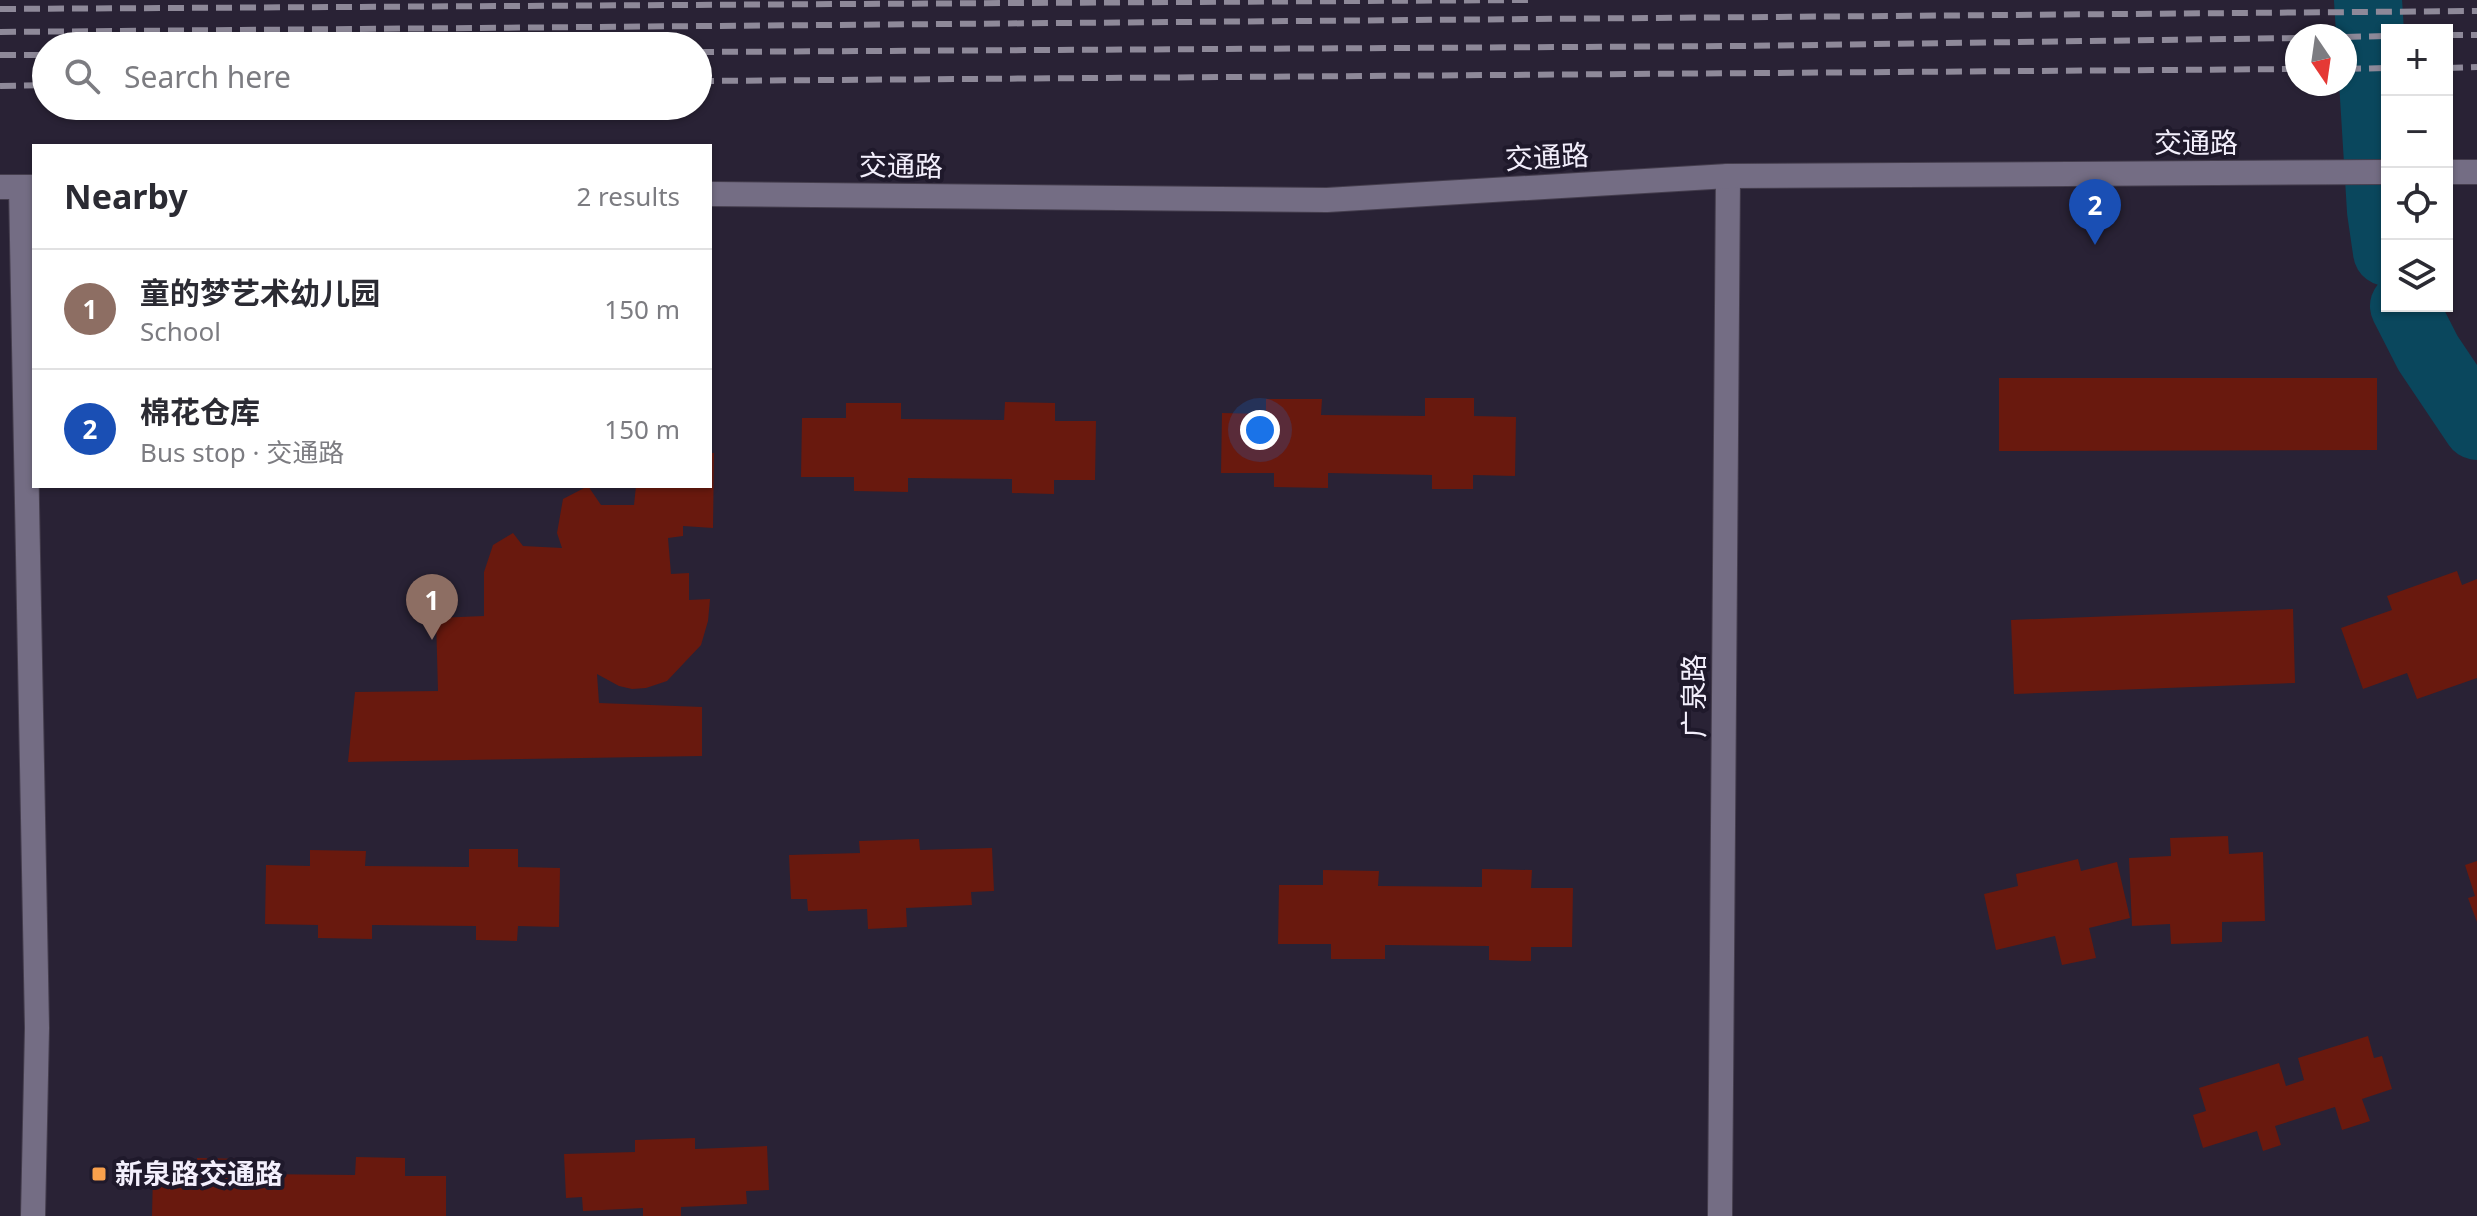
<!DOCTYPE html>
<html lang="en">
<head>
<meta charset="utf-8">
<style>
	body { margin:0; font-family:"Noto Sans","Noto Sans SC",sans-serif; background:#f2f2f3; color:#2b2b33 }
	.controls { position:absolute; right:24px; top:24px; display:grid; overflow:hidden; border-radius:0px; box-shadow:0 2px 6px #0004 }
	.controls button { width:72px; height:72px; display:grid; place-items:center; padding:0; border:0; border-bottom:2px solid #e1e1e2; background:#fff; color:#2b2b33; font:40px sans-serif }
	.compass { position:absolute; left:2285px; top:24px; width:72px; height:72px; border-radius:50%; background:#fff; box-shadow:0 2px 6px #0004; rotate:167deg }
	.you { position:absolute; left:1260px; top:430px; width:28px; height:28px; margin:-20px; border:6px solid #fff; border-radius:50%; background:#1a73e8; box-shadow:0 0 0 12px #1a73e833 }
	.badge { display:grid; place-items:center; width:52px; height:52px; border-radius:50%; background:#ea580c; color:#fff; font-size:26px; font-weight:700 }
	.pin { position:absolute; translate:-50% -66px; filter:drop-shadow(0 2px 4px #0008) }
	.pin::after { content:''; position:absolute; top:42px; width:28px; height:24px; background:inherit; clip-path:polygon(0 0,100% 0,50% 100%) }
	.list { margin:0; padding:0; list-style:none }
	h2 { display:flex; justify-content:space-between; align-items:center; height:104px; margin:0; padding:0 32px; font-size:34px }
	h2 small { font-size:26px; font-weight:400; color:#7c7c81 }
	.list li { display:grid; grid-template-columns:52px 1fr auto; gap:24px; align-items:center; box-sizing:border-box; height:120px; padding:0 32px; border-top:2px solid #e1e1e2 }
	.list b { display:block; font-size:30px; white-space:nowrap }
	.list p { margin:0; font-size:26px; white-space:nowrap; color:#7c7c81 }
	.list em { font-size:26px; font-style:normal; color:#7c7c81 }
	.icon { flex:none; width:44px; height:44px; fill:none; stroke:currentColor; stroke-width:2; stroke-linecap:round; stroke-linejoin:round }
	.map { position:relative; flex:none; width:2477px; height:1216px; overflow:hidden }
	.search { position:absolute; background:#fff; box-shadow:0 2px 6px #0004; left:32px; top:32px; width:680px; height:88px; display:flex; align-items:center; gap:20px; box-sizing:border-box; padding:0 28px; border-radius:44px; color:#7c7c81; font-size:30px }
	.panel { position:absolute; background:#fff; box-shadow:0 2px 6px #0004; left:32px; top:144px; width:680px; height:344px; border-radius:0px }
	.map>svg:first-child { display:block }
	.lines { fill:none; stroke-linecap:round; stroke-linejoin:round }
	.river { stroke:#0a475d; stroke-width:68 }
	.building { fill:#69190e }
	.tertiary-casing { stroke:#443d4d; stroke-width:26 }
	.secondary-casing { stroke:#443d4d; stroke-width:26 }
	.tertiary { stroke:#746d84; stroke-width:24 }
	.secondary { stroke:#746d84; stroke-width:24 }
	.rail { stroke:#8e8999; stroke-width:6; stroke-dasharray:16 8; stroke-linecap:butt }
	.poi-dot { fill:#f9a04c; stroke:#1f192b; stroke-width:3 }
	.labels { text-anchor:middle; stroke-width:8; stroke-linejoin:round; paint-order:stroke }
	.street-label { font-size:28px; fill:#f3effc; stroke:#1f192b }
	.poi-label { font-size:28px; font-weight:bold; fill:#f3effc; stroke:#1f192b; text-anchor:start }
</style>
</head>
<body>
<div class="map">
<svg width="2477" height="1216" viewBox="0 0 2477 1216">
	<rect width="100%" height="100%" fill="#292235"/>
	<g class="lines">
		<path class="river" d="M 2368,0 L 2381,211 L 2387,252
			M 2404,306 L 2428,353 L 2477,426"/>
	</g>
	<path class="building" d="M 1999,378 L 2377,378 L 2377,450 L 1999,451 Z
		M 1425,398 L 1474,398 L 1474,416 L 1516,417 L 1515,476 L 1473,475 L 1473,489 L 1432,489 L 1432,475 L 1328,473 L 1328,488 L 1274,487 L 1274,473 L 1221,473 L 1222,413 L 1266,414 L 1266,399 L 1322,399 L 1321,415 L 1425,416 Z
		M 1005,402 L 1055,403 L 1055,421 L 1096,421 L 1095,480 L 1054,480 L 1054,494 L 1012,493 L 1012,479 L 908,478 L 908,492 L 854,491 L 854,477 L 801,477 L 802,418 L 846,418 L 846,403 L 901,403 L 901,419 L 1004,420 Z
		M 710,453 L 714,453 L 713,528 L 683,526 L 683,536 L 668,538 L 671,574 L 689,573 L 689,600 L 710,599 L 708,621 L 701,645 L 667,681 L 646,688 L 632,689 L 619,686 L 597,674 L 599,703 L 702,707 L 702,756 L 348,762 L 355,692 L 438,691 L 436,618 L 484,616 L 484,572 L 493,545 L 513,533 L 523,546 L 562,548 L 557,533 L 563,499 L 588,486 L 601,505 L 634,505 L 636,486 L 710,486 Z
		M 2457,571 L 2462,585 L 2477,579 L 2477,678 L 2417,699 L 2407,673 L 2363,689 L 2341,628 L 2392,610 L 2387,596 Z
		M 2293,609 L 2295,683 L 2014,694 L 2011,620 Z
		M 2228,836 L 2229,854 L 2263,852 L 2265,921 L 2222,922 L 2222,942 L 2171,944 L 2170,924 L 2132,926 L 2129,858 L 2171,856 L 2170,838 Z
		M 919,839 L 920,850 L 992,848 L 994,891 L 971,892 L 972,905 L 906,908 L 907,927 L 868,929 L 867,909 L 808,911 L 807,899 L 791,899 L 789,855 L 860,853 L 859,841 Z
		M 469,849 L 518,849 L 518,867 L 560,868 L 559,927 L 518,926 L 517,941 L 476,940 L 476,926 L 372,925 L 372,939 L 318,938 L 318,925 L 265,924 L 266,865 L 310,866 L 310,850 L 366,851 L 365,866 L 469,867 Z
		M 2078,859 L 2081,871 L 2117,862 L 2130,918 L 2089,928 L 2096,958 L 2062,965 L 2055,936 L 1996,950 L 1984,894 L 2018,886 L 2016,874 Z
		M 2477,861 L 2477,922 L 2468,898 L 2475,896 L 2465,865 Z
		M 1482,869 L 1532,870 L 1531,888 L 1573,888 L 1572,947 L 1531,947 L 1531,961 L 1489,960 L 1489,946 L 1385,945 L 1385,959 L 1331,959 L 1331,944 L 1278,944 L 1279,885 L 1323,885 L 1323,870 L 1379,871 L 1378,886 L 1482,887 Z
		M 2368,1036 L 2374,1058 L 2382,1056 L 2392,1089 L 2362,1099 L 2370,1121 L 2342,1130 L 2335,1107 L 2275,1126 L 2281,1145 L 2263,1151 L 2257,1131 L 2203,1148 L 2193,1115 L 2206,1111 L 2199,1088 L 2279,1063 L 2286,1086 L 2304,1080 L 2298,1058 Z
		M 695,1138 L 695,1149 L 767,1146 L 769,1190 L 746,1191 L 747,1204 L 681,1207 L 681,1216 L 643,1216 L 643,1208 L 583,1211 L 582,1197 L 566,1198 L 564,1154 L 635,1152 L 635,1140 Z
		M 356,1157 L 405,1158 L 405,1176 L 446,1176 L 446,1216 L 152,1216 L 153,1173 L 196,1174 L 197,1158 L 252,1159 L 252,1174 L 355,1175 Z"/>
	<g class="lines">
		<defs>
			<path id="tertiary" d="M 21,187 L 37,1028 L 33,1216
				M 1720,1216 L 1728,176"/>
			<path id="secondary" d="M 2447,172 L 2477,172
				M 0,187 L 34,187
				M 710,194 L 1327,200 L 1728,176 L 2387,172"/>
		</defs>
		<use href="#tertiary" class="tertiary-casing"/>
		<use href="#secondary" class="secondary-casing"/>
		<use href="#tertiary" class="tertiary"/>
		<use href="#secondary" class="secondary"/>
		<path class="rail" d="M 0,9 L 1529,0
			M 0,32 L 2477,11
			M 2447,35 L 2477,35
			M 2345,37 L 2387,36
			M 698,52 L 1742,46 L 2297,38
			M 0,55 L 46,55
			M 2447,68 L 2477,67
			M 2345,69 L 2387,68
			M 698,81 L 2297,69
			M 0,86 L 46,85"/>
	</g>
	<rect class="poi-dot" x="91" y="1166" width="16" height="16" rx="4"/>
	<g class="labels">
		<g class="street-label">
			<text x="2196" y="153">交通路</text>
			<text transform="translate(1547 157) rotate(-3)" y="10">交通路</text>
			<text transform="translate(901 166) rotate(1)" y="10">交通路</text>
			<text transform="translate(1694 696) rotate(-90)" y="10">广泉路</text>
		</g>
		<g class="poi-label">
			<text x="115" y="1184">新泉路交通路</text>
		</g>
	</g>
</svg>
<div class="controls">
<button>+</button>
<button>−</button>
<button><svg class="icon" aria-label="locate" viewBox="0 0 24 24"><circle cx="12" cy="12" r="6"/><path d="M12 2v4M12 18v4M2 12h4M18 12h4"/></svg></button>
<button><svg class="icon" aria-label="layers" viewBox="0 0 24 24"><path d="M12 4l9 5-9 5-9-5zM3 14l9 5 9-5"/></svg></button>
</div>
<svg class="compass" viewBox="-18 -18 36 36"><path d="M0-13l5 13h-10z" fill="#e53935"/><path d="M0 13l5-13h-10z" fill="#7c7c81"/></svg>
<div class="you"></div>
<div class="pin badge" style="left:432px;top:640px;background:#8d6e63">1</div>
<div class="pin badge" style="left:2095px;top:245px;background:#1a4fb4">2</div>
<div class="search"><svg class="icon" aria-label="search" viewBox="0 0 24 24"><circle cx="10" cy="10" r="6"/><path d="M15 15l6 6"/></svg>Search here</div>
<section class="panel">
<h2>Nearby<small>2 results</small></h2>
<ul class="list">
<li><span class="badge" style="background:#8d6e63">1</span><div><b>童的梦艺术幼儿园</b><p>School</p></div><em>150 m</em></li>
<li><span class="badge" style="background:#1a4fb4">2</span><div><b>棉花仓库</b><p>Bus stop · 交通路</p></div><em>150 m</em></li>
</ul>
</section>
</div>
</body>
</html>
